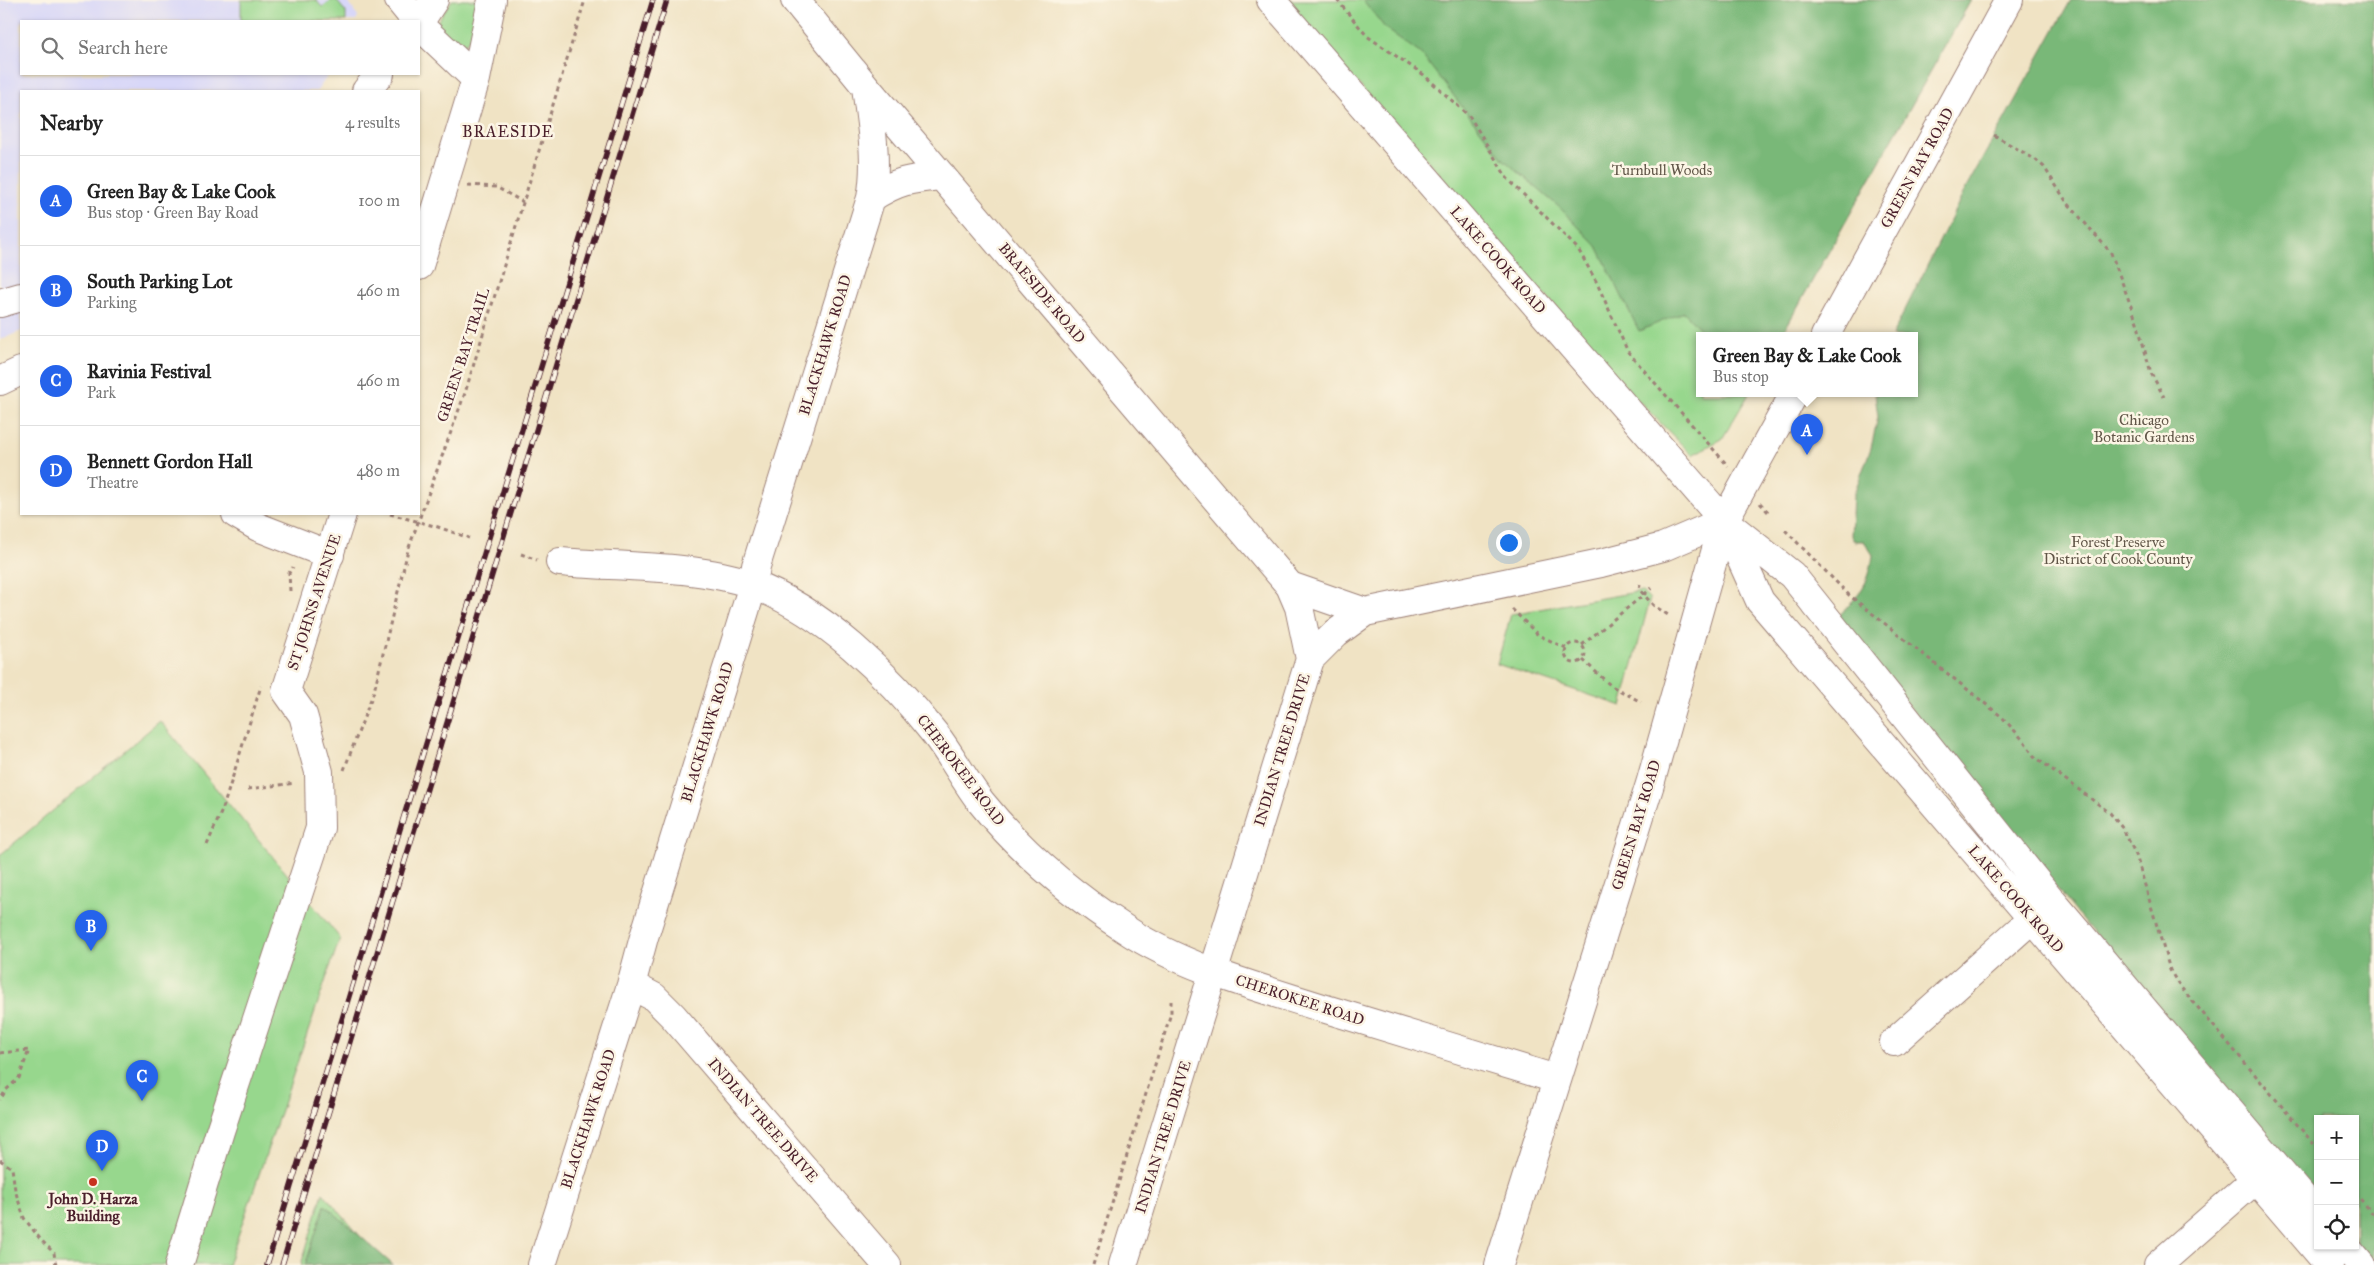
<!DOCTYPE html>
<html lang="en">
<head>
<meta charset="utf-8">
<style>
	body { margin:0; font-family:"IM FELL Great Primer",serif; background:#f6f6f6; color:#222 }
	.controls { position:absolute; right:15px; bottom:15px; display:grid; overflow:hidden; border-radius:0px; box-shadow:0 1px 4px #0004 }
	.controls button { width:45px; height:45px; display:grid; place-items:center; padding:0; border:0; border-bottom:1px solid #e0e0e0; background:#fff; color:#222; font:25px sans-serif }
	.you { position:absolute; left:1508px; top:542px; width:18px; height:18px; margin:-12px; border:4px solid #fff; border-radius:50%; background:#1a73e8; box-shadow:0 0 0 8px #1a73e833 }
	.badge { display:grid; place-items:center; width:32px; height:32px; border-radius:50%; background:#2563eb; color:#fff; font-size:16px; font-weight:700 }
	.pin { position:absolute; translate:-50% -41px; filter:drop-shadow(0 1px 2px #0008) }
	.pin::after { content:''; position:absolute; top:26px; width:18px; height:15px; background:inherit; clip-path:polygon(0 0,100% 0,50% 100%) }
	.popup { position:absolute; left:1696px; top:332px; width:222px; height:65px; box-sizing:border-box; display:grid; place-content:center; border-radius:0px; background:#fff; filter:drop-shadow(0 1px 4px #0005); font-size:16px; white-space:nowrap; color:#767676 }
	.popup b { font-size:19px; color:#222 }
	.popup::after { content:''; position:absolute; left:50%; top:100%; margin-left:-10px; border:10px solid transparent; border-top-color:#fff }
	.list { margin:0; padding:0; list-style:none }
	h2 { display:flex; justify-content:space-between; align-items:center; height:65px; margin:0; padding:0 20px; font-size:21px }
	h2 small { font-size:16px; font-weight:400; color:#767676 }
	.list li { display:grid; grid-template-columns:32px 1fr auto; gap:15px; align-items:center; box-sizing:border-box; height:90px; padding:0 20px; border-top:1px solid #e0e0e0 }
	.list b { display:block; font-size:19px; white-space:nowrap }
	.list p { margin:0; font-size:16px; white-space:nowrap; color:#767676 }
	.list em { font-size:16px; font-style:normal; color:#767676 }
	.icon { flex:none; width:28px; height:28px; fill:none; stroke:currentColor; stroke-width:2; stroke-linecap:round; stroke-linejoin:round }
	.map { position:relative; flex:none; width:2374px; height:1265px; overflow:hidden }
	.search { position:absolute; background:#fff; box-shadow:0 1px 4px #0004; left:20px; top:20px; width:400px; height:55px; display:flex; align-items:center; gap:12px; box-sizing:border-box; padding:0 18px; border-radius:0px; color:#767676; font-size:19px }
	.panel { position:absolute; background:#fff; box-shadow:0 1px 4px #0004; left:20px; top:90px; width:400px; height:425px; border-radius:0px }
	.map>svg:first-child { display:block }
	.built { fill:#d8d7f8 }
	.green { fill:#97d78d; stroke:#707b5c }
	.forest { fill:#79b878; stroke:#626c52 }
	.lines { fill:none; stroke-linecap:round; stroke-linejoin:round }
	.minor-casing { stroke:#9d8178; stroke-width:30 }
	.major-casing { stroke:#9d8178; stroke-width:30 }
	.path { stroke:#9d8178; stroke-width:3; stroke-dasharray:4 4; stroke-linecap:butt }
	.minor { stroke:#fff; stroke-width:28 }
	.major { stroke:#fff; stroke-width:28 }
	.rail-casing { stroke:#4a1f2b; stroke-width:5.5 }
	.rail { stroke:#fcf5e5; stroke-width:4; stroke-dasharray:11; stroke-linecap:butt }
	.poi-dot { fill:#c8321e; stroke:#fcf5e5; stroke-width:2 }
	.labels { text-anchor:middle; stroke-width:5; stroke-linejoin:round; paint-order:stroke }
	.street-label { font-size:15px; fill:#4a1f2b; stroke:#fcf5e5 }
	.park-label { font-size:15px; fill:#615648; stroke:#fcf5e5 }
	.poi-label { font-size:15px; font-weight:bold; fill:#4a1f2b; stroke:#fcf5e5 }
	.neighbourhood-label { font-size:16px; letter-spacing:1px; fill:#4a1f2b; stroke:#fcf5e5 }
</style>
</head>
<body>
<div class="map">
<svg width="2374" height="1265" viewBox="0 0 2374 1265">
	<rect width="100%" height="100%" fill="#fcf5e5"/>
	<filter id="ink" filterUnits="userSpaceOnUse"><feTurbulence type="fractalNoise" baseFrequency=".02" numOctaves="2"/><feDisplacementMap in="SourceGraphic" scale="10" xChannelSelector="R" yChannelSelector="G"/><feConvolveMatrix kernelMatrix="1 2 1 2 8 2 1 2 1" color-interpolation-filters="sRGB"/></filter>
	<filter id="wash" filterUnits="userSpaceOnUse"><feTurbulence type="fractalNoise" baseFrequency=".0096" numOctaves="4" result="noise"/><feDisplacementMap in="SourceGraphic" scale="20" xChannelSelector="R" yChannelSelector="G"/><feGaussianBlur stdDeviation="1.12" result="paint"/><feColorMatrix in="noise" values="0 0 0 0 0 0 0 0 0 0 0 0 0 0 0 0 0 1.4 0 .05"/><feComposite in="paint" operator="in"/></filter>
	<g filter="url(#wash)">
		<rect width="100%" height="100%" fill="#f0e3c4"/>
		<path class="built" d="M 0,0 L 347,0 L 358,17 L 356,21 L 21,21 L 21,74 L 329,74 L 317,91 L 21,91 L 21,331 L 0,340 Z"/>
		<path class="green" d="M 241,0 L 316,0 L 322,7 L 332,0 L 336,0 L 346,12 L 346,21 L 241,21 Z
			M 452,0 L 480,0 C 477,17 478,37 461,46 L 441,34 L 437,22 Z
			M 1281,0 L 1971,0 L 1781,336 L 1700,336 L 1700,394 L 1749,394 L 1722,439 L 1692,455 L 1631,393 L 1399,128 Z
			M 1642,591 L 1650,599 L 1622,706 L 1497,664 L 1511,614 Z
			M 160,721 L 340,938 L 228,1265 L 0,1265 L 0,855 Z
			M 323,1193 L 385,1265 L 301,1265 Z"/>
		<path class="forest" d="M 1363,0 L 1971,0 L 1781,336 L 1707,336 L 1684,312 L 1639,331 L 1597,246 L 1559,207 L 1503,159 L 1421,54 L 1385,28 Z
			M 2071,0 L 2374,0 L 2374,1265 L 2355,1245 L 2355,1119 L 2318,1119 L 2318,1200 L 2159,1014 L 1837,618 C 1858,595 1869,587 1873,555 L 1864,541 L 1855,541 L 1851,536 L 1853,496 L 1871,448 L 1878,417 L 1875,394 L 1914,394 L 1914,336 L 1892,336 L 1966,188 Z
			M 325,1205 L 393,1265 L 305,1265 Z"/>
	</g>
	<g filter="url(#ink)">
		<g class="lines">
			<defs>
				<path id="minor" d="M 399,0 L 416,21
					M 795,0 L 866,87 L 1290,586 L 1299,607 L 1310,659
					M 419,23 L 434,0
					M 419,25 L 476,79
					M 866,87 C 871,125 878,160 871,198
					M 366,91 L 380,74
					M 419,266 L 476,79 L 492,0
					M 0,303 L 21,297
					M 0,381 L 21,371
					M 236,514 L 258,527 L 330,555
					M 560,562 C 618,567 697,565 751,584 C 822,610 889,675 935,734 C 952,756 964,780 981,802 C 1022,853 1071,894 1125,929 C 1183,968 1261,988 1326,1009 C 1403,1032 1479,1056 1556,1079
					M 1290,586 L 1365,612
					M 631,985 L 654,997 L 673,1016 L 887,1265
					M 1894,1042 L 2051,902
					M 179,1265 L 220,1131 L 320,828 L 319,772 L 303,715 L 286,691 L 342,514
					M 542,1265 L 631,985 L 644,937 L 753,585 L 756,566 L 871,198 C 898,180 911,179 942,176
					M 1123,1265 L 1310,659 L 1336,633 L 1365,612 L 1601,563 L 1663,547 L 1724,521 L 1271,0
					M 2158,1265 L 2273,1164"/>
				<path id="major" d="M 1825,336 L 2009,0
					M 1724,521 L 1760,601 L 2329,1265
					M 1729,525 L 1792,575 L 2052,901 L 2318,1215
					M 2345,1246 L 2361,1265
					M 1499,1265 L 1650,784 L 1724,521 L 1794,394"/>
			</defs>
			<use href="#minor" class="minor-casing"/>
			<use href="#major" class="major-casing"/>
			<path class="path" d="M 1337,0 L 1367,36 L 1424,75 L 1470,117 L 1507,178 L 1578,249 L 1596,281 L 1628,352 L 1728,466
				M 1994,135 L 2036,160 L 2044,167 L 2066,201 L 2111,253 L 2137,322 L 2151,373 L 2164,397
				M 468,185 L 496,187 L 523,202
				M 1760,503 L 1770,514
				M 390,514 L 438,527 L 469,538
				M 1785,530 L 1849,595 L 2002,717 L 2024,741 L 2034,756 L 2110,813 L 2123,829 L 2136,855 L 2170,970 L 2178,984 L 2318,1149
				M 521,554 L 537,560
				M 1640,584 L 1639,589 L 1653,605 L 1668,615
				M 290,591 L 289,573 L 293,567
				M 1512,609 L 1538,635 L 1566,648
				M1565 653a10 10 0 1 1 20 0a10 10 0 1 1-20 0Z
				M 1582,645 L 1652,588
				M 1583,660 L 1610,685 L 1641,702
				M 344,770 L 374,691 L 408,550 L 465,393 L 585,0
				M 248,789 L 295,783
				M 207,845 L 223,808 L 261,686
				M 0,1053 L 29,1050 L 19,1078 L 6,1090 L 0,1100
				M 0,1160 L 12,1168 L 15,1190 L 24,1218 L 41,1240 L 54,1253 L 56,1265
				M 2355,1193 L 2374,1215
				M 1093,1265 L 1171,1013 L 1171,1001"/>
			<use href="#minor" class="minor"/>
			<use href="#major" class="major"/>
			<defs>
				<path id="rail" d="M 267,1265 L 653,0
					M 282,1265 L 667,0"/>
			</defs>
			<use href="#rail" class="rail-casing"/>
			<use href="#rail" class="rail"/>
		</g>
	</g>
	<circle class="poi-dot" cx="93" cy="1182" r="5"/>
	<g class="labels">
		<g class="street-label">
			<text transform="translate(1917 168) rotate(-61)" y="5">GREEN BAY ROAD</text>
			<text transform="translate(1498 260) rotate(49)" y="5">LAKE COOK ROAD</text>
			<text transform="translate(1042 293) rotate(50)" y="5">BRAESIDE ROAD</text>
			<text transform="translate(825 345) rotate(-73)" y="5">BLACKHAWK ROAD</text>
			<text transform="translate(463 355) rotate(-72)" y="5">GREEN BAY TRAIL</text>
			<text transform="translate(314 602) rotate(-72)" y="5">ST JOHNS AVENUE</text>
			<text transform="translate(707 732) rotate(-73)" y="5">BLACKHAWK ROAD</text>
			<text transform="translate(1282 750) rotate(-73)" y="5">INDIAN TREE DRIVE</text>
			<text transform="translate(961 770) rotate(53)" y="5">CHEROKEE ROAD</text>
			<text transform="translate(1636 825) rotate(-73)" y="5">GREEN BAY ROAD</text>
			<text transform="translate(2016 899) rotate(49)" y="5">LAKE COOK ROAD</text>
			<text transform="translate(1300 1000) rotate(18)" y="5">CHEROKEE ROAD</text>
			<text transform="translate(588 1119) rotate(-72)" y="5">BLACKHAWK ROAD</text>
			<text transform="translate(763 1120) rotate(49)" y="5">INDIAN TREE DRIVE</text>
			<text transform="translate(1163 1137) rotate(-73)" y="5">INDIAN TREE DRIVE</text>
		</g>
		<g class="park-label">
			<text x="1662" y="175">Turnbull Woods</text>
			<text x="2144" y="425">Chicago<tspan x="2144" dy="17">Botanic Gardens</tspan></text>
			<text x="2118" y="547">Forest Preserve<tspan x="2118" dy="17">District of Cook County</tspan></text>
		</g>
		<g class="poi-label">
			<text x="93" y="1204">John D. Harza<tspan x="93" dy="17">Building</tspan></text>
		</g>
		<g class="neighbourhood-label">
			<text x="508" y="137">BRAESIDE</text>
		</g>
	</g>
</svg>
<div class="controls">
<button>+</button>
<button>−</button>
<button><svg class="icon" aria-label="locate" viewBox="0 0 24 24"><circle cx="12" cy="12" r="6"/><path d="M12 2v4M12 18v4M2 12h4M18 12h4"/></svg></button>
</div>
<div class="you"></div>
<div class="pin badge" style="left:1807px;top:455px">A</div>
<div class="popup"><b>Green Bay &amp; Lake Cook</b>Bus stop</div>
<div class="pin badge" style="left:91px;top:951px">B</div>
<div class="pin badge" style="left:142px;top:1101px">C</div>
<div class="pin badge" style="left:102px;top:1171px">D</div>
<div class="search"><svg class="icon" aria-label="search" viewBox="0 0 24 24"><circle cx="10" cy="10" r="6"/><path d="M15 15l6 6"/></svg>Search here</div>
<section class="panel">
<h2>Nearby<small>4 results</small></h2>
<ul class="list">
<li><span class="badge">A</span><div><b>Green Bay &amp; Lake Cook</b><p>Bus stop · Green Bay Road</p></div><em>100 m</em></li>
<li><span class="badge">B</span><div><b>South Parking Lot</b><p>Parking</p></div><em>460 m</em></li>
<li><span class="badge">C</span><div><b>Ravinia Festival</b><p>Park</p></div><em>460 m</em></li>
<li><span class="badge">D</span><div><b>Bennett Gordon Hall</b><p>Theatre</p></div><em>480 m</em></li>
</ul>
</section>
</div>
</body>
</html>
